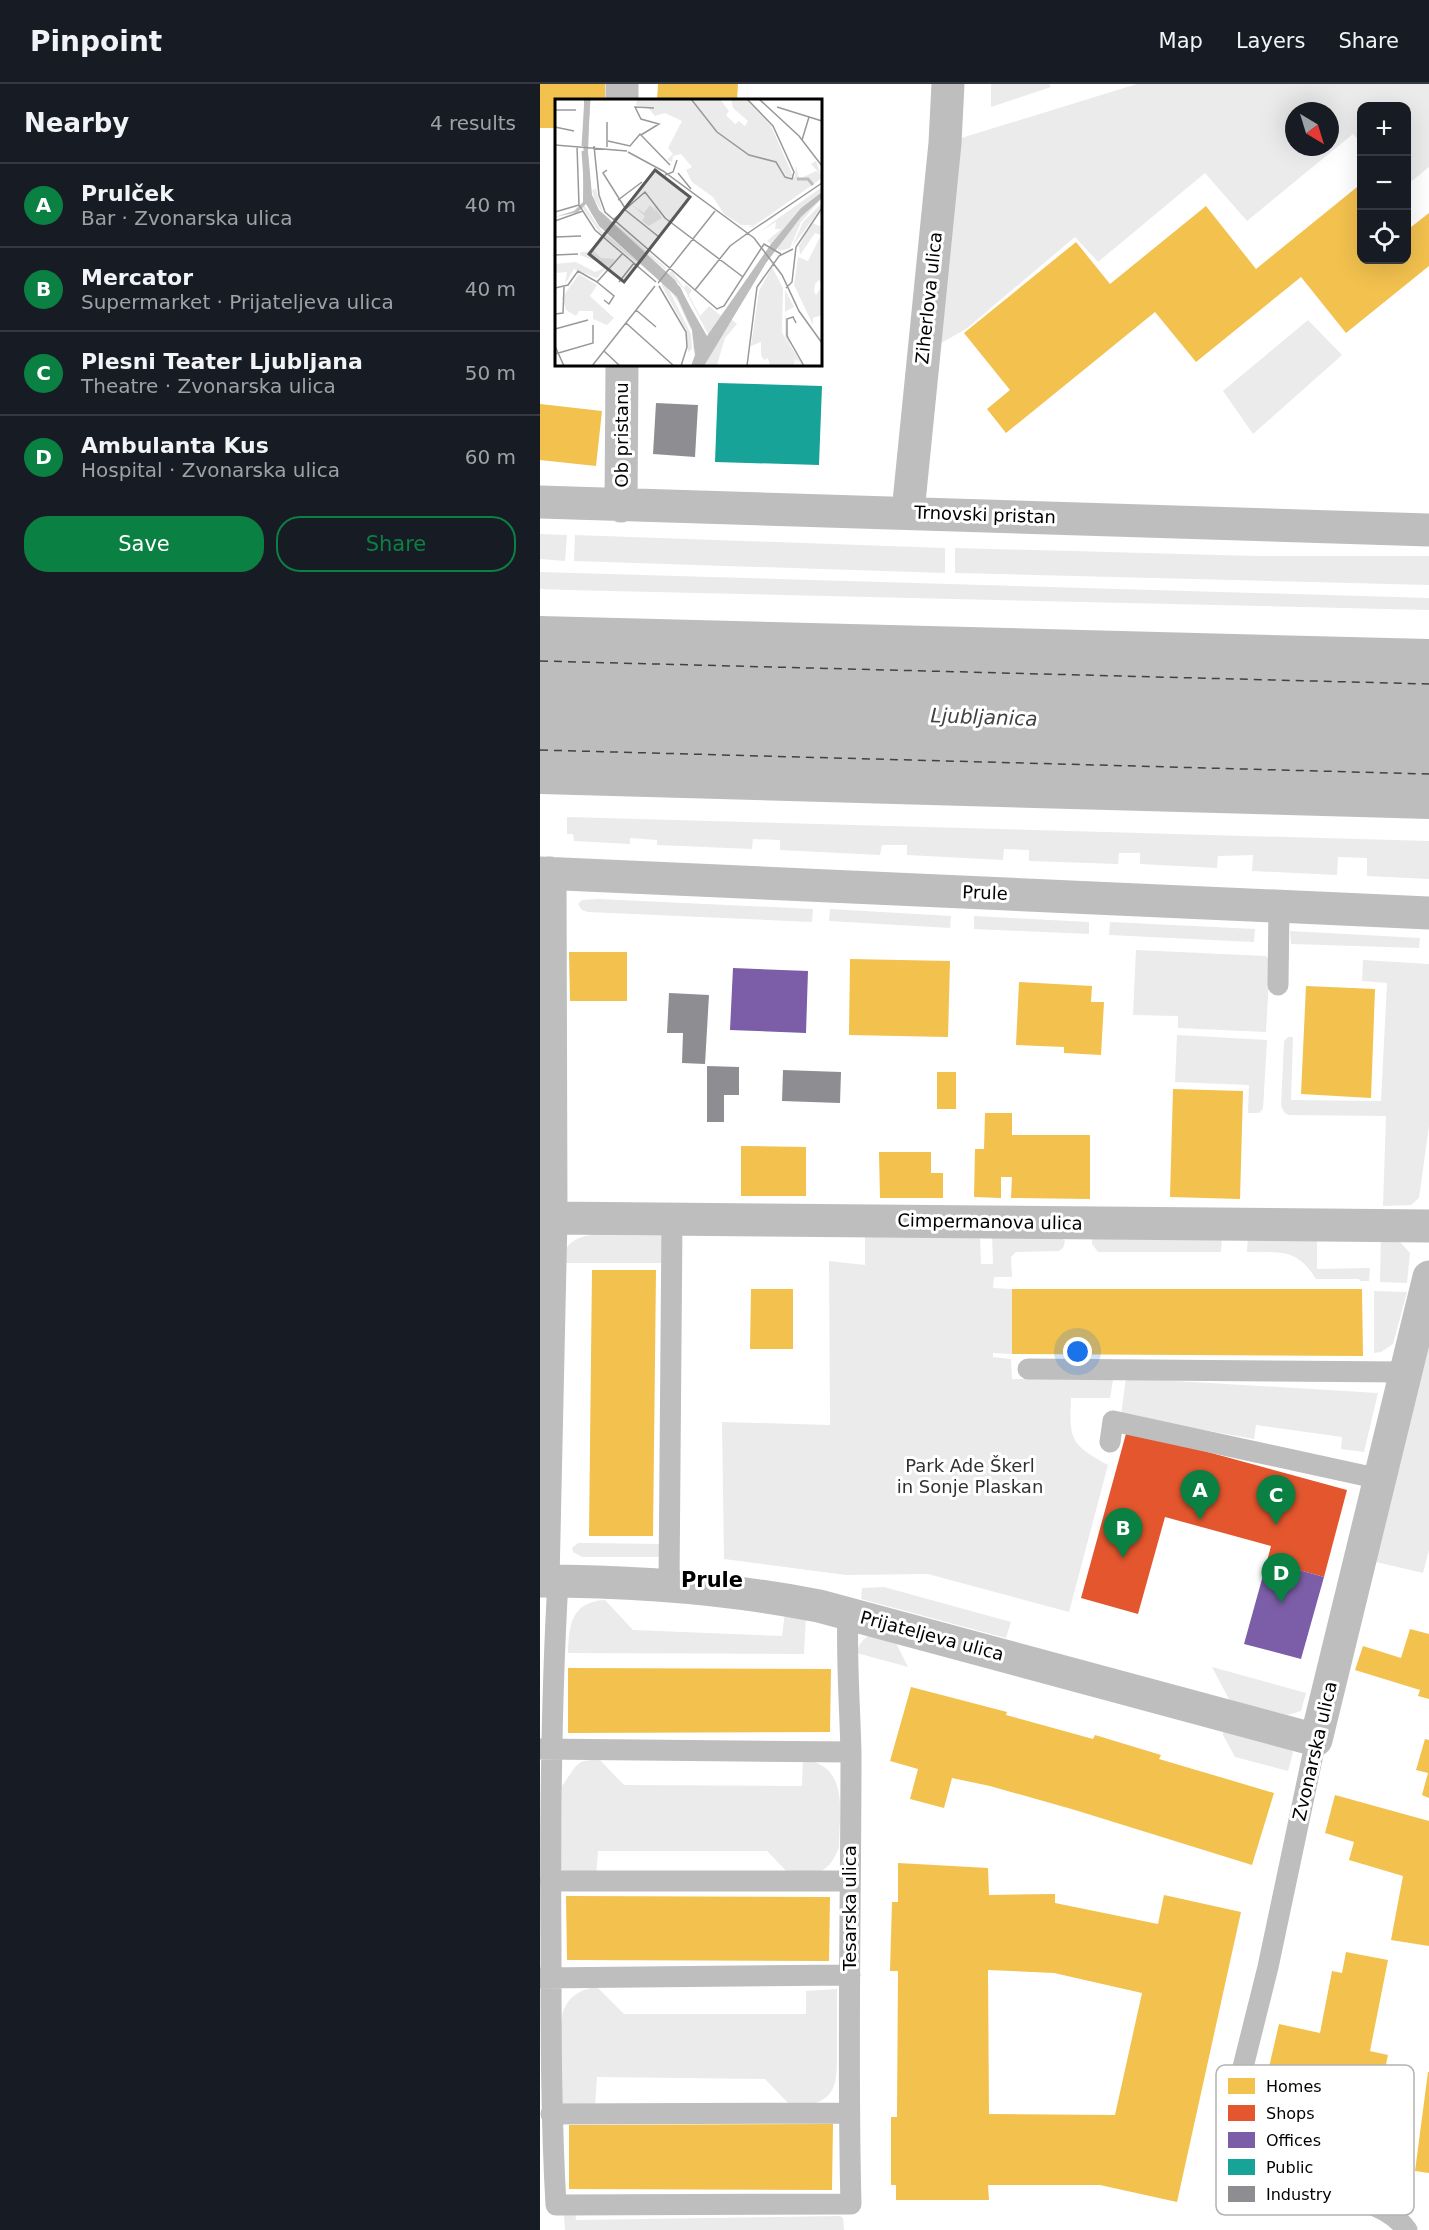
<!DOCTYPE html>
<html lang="en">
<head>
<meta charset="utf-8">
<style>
	body { margin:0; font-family:"DejaVu Sans",sans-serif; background:#242831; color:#f1f3f6 }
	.controls { position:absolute; right:18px; top:18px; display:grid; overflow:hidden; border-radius:12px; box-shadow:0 6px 24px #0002 }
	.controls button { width:54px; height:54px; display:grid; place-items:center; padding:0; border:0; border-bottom:2px solid #363941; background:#171b24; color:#f1f3f6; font:30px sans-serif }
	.compass { position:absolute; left:745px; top:18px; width:54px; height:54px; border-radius:50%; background:#171b24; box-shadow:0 6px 24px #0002; rotate:142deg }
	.you { position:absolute; left:538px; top:1268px; width:21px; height:21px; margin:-15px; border:4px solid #fff; border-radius:50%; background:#1a73e8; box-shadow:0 0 0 9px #1a73e833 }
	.badge { display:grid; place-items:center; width:39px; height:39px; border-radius:50%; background:#0b8043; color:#fff; font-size:20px; font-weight:700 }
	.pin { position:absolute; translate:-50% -50px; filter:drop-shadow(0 2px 3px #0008) }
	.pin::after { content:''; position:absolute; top:32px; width:21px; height:18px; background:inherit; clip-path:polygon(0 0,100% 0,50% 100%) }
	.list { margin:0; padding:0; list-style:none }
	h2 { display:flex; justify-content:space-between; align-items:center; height:78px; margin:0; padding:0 24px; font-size:26px }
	h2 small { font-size:20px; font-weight:400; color:#9ea1a6 }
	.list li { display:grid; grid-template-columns:39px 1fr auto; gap:18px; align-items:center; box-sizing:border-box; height:84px; padding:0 24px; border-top:2px solid #363941 }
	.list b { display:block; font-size:22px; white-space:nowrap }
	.list p { margin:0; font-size:20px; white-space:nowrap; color:#9ea1a6 }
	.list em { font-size:20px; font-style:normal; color:#9ea1a6 }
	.actions { display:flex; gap:12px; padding:18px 24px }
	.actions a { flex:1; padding:14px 0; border:2px solid #0b8043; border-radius:24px; text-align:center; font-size:21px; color:#0b8043 }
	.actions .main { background:#0b8043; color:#fff }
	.icon { flex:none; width:33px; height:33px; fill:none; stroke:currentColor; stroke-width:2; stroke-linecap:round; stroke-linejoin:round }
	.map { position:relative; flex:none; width:889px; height:2146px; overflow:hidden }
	header { display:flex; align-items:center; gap:36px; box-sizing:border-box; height:84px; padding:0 30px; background:#171b24; border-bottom:2px solid #363941 }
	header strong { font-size:28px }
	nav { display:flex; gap:33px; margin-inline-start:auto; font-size:21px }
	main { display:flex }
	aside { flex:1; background:#171b24 }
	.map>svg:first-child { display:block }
	.green { fill:#ebebeb; fill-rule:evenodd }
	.water { fill:#bdbdbd }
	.homes { fill:#f2c14e; fill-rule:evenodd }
	.shops { fill:#e4572e }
	.offices { fill:#7b5ea7 }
	.public { fill:#17a398 }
	.industry { fill:#8d8d92 }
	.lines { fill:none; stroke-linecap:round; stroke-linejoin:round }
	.ferry { stroke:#424242; stroke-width:1.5; stroke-dasharray:8 6; stroke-linecap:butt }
	.lane { stroke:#bebebe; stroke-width:21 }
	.street { stroke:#bebebe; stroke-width:33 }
	.labels { text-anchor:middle; stroke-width:6; stroke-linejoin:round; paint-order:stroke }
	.street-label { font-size:18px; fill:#000; stroke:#fff }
	.park-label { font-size:18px; fill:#313131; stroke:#fff }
	.water-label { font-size:20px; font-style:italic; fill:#424242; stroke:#fff }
	.quarter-label { font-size:21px; font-weight:bold; fill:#000; stroke:#fff }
	.inset-river { fill:none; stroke:#bdbdbd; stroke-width:3 }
	.inset-road { fill:none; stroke:#999; stroke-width:1.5 }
	.view { fill:#595959; fill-opacity:0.15; stroke:#595959; stroke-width:3 }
	.inset-edge { fill:none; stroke:#000; stroke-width:3 }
	.key { fill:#fff; stroke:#b2b2b2; stroke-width:1.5 }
	.key-label { font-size:16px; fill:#000 }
</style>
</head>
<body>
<header>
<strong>Pinpoint</strong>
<nav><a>Map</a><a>Layers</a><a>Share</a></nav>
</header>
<main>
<aside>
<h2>Nearby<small>4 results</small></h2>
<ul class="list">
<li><span class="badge">A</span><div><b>Prulček</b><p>Bar · Zvonarska ulica</p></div><em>40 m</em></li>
<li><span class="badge">B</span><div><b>Mercator</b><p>Supermarket · Prijateljeva ulica</p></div><em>40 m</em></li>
<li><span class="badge">C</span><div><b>Plesni Teater Ljubljana</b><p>Theatre · Zvonarska ulica</p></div><em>50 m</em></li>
<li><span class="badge">D</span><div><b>Ambulanta Kus</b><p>Hospital · Zvonarska ulica</p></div><em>60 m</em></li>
</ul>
<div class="actions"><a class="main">Save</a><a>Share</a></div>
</aside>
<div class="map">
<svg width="889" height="2146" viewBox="0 0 889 2146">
	<rect width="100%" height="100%" fill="#fff"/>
	<path class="green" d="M 451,0 L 509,0 L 511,3 L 451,23 Z
		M 597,0 L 889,0 L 889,83 L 867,101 L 866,22 L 822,22 L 821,59 L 813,50 L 707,137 L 665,89 L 558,178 L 535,153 L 426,245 L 383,269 L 405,59 ZM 754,27 L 790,27 L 790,63 L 754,63 Z
		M 768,236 L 802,271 L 713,350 L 683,307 Z
		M 0,450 L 27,451 L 25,477 L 0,475 Z
		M 35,451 L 405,464 L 405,489 L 34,477 Z
		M 415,464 L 717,472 L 889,472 L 889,501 L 415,489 Z
		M 0,488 L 889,514 L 889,526 L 27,506 L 0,505 Z
		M 27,733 L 889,757 L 889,795 L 827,792 L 827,774 L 798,773 L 797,791 L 712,787 L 713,771 L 678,772 L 677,784 L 600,780 L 600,769 L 579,769 L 578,780 L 489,777 L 489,766 L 464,765 L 463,776 L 367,771 L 367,761 L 342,761 L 340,771 L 240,766 L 240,756 L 213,755 L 212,765 L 117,761 L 117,756 L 90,754 L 90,760 L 34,757 L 33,750 L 27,750 Z
		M 59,815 L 273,825 L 272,838 L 48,828 L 42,826 L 38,820 L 42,816 Z
		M 290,825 L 411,832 L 410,844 L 289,837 Z
		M 434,832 L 549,838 L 549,850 L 434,845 Z
		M 570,838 L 715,845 L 714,858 L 569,851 Z
		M 750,847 L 880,854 L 879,864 L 751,860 Z
		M 596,866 L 726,872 L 730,877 L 726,948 L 638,944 L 638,932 L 593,931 Z
		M 823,876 L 889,880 L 889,1042 L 879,1114 L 871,1121 L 843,1122 L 846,1032 L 749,1031 L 745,1029 L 741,1022 L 744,957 L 748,953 L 753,953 L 751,1016 L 841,1017 L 847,899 L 822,897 Z
		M 637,951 L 727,956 L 723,1025 L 719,1029 L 708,1029 L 709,1001 L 635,998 Z
		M 51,1151 L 123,1152 L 123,1179 L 19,1179 C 25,1162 32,1154 51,1151 Z
		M 708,1151 L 777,1152 L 777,1185 L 830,1184 L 829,1197 L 820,1197 L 819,1195 L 776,1195 C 756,1163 741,1169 707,1168 Z
		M 841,1151 L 861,1159 L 870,1169 L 867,1199 L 840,1198 Z
		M 440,1152 L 441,1180 L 453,1180 L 452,1152 L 522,1154 L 525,1157 L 523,1164 L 519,1167 L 476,1168 L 471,1173 L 472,1193 L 454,1193 L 453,1204 L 472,1205 L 472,1270 L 453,1269 L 453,1273 L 471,1275 L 472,1295 L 573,1296 L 570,1314 L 531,1314 C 529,1357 531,1360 568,1381 L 529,1528 L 388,1490 L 306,1491 L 184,1475 L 182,1338 L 290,1341 L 289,1177 L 325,1181 L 325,1153 Z
		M 557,1152 L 682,1152 L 681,1168 L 558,1168 L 552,1160 L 552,1156 Z
		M 834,1207 L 867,1208 L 853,1260 L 841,1268 L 834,1269 Z
		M 889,1258 L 889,1466 L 883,1489 L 836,1478 Z
		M 586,1294 L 838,1309 L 824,1368 L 801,1365 L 802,1353 L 716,1341 L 714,1355 L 581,1331 Z
		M 38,1459 L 47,1459 L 122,1460 L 121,1473 L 42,1473 L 33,1468 L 32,1464 Z
		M 344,1503 L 471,1538 L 466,1554 L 321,1515 L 322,1504 Z
		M 65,1516 L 93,1546 L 242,1552 L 245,1528 L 266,1532 L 264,1570 L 28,1569 C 29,1541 31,1518 65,1516 Z
		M 335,1548 L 352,1551 L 368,1583 L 317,1569 C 319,1558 325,1553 335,1548 Z
		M 672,1583 L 766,1609 L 761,1627 L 747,1631 L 690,1617 Z
		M 683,1646 L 747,1661 L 753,1668 L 748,1687 L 695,1673 L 683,1651 Z
		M 58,1674 L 84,1701 L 262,1702 L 263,1675 C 310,1682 299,1727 299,1763 C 289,1790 279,1788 253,1794 L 227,1767 L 58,1767 L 56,1794 L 20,1793 L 22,1702 L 35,1683 L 41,1678 Z
		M 57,1903 L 84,1930 L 266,1930 L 266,1907 L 297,1905 C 297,1924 297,1942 297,1961 C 297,2001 299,2021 251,2022 L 225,1995 L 57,1993 L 55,2022 L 21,2023 C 21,2001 17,1942 24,1925 C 30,1911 43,1904 57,1903 Z
		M 35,2125 L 36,2136 L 300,2132 L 303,2134 L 304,2146 L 25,2146 L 24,2132 L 29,2127 Z"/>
	<path class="water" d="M 0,532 L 889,555 L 889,735 L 0,710 Z"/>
	<path class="homes" d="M 0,0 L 65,0 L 65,16 L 16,16 L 16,44 L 0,44 Z
		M 118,0 L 198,0 L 197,16 L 117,16 Z
		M 822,99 L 822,176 L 866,176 L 866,147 L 889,129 L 889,182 L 806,249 L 761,193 L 656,278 L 615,228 L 466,349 L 447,325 L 470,306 L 424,249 L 536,158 L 570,200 L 666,122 L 716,185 Z
		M 0,320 L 62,327 L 56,382 L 0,376 Z
		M 29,868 L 87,868 L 87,917 L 30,917 Z
		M 310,875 L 410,877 L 408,953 L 309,951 Z
		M 479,898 L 552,902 L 551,918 L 564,918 L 561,971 L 524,969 L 524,963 L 476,961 Z
		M 766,902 L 835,905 L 831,1014 L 761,1010 Z
		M 397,988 L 416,988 L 416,1025 L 397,1025 Z
		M 633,1005 L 703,1007 L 700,1115 L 630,1113 Z
		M 445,1029 L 472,1029 L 472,1051 L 550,1051 L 550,1115 L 471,1114 L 472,1093 L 461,1093 L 461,1114 L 434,1113 L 435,1065 L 444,1065 Z
		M 201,1062 L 266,1063 L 266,1112 L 201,1112 Z
		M 339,1068 L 391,1068 L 391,1089 L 403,1089 L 403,1114 L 340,1114 Z
		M 52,1186 L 116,1186 L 113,1452 L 49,1452 Z
		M 211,1205 L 253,1205 L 253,1265 L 210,1265 Z
		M 472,1205 L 822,1205 L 823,1272 L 472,1270 Z
		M 870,1545 L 889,1550 L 889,1615 L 878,1612 L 880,1606 L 815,1586 L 823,1562 L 861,1574 Z
		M 28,1584 L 291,1585 L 290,1648 L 28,1649 Z
		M 371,1603 L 467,1628 L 466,1631 L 553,1655 L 555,1651 L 621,1671 L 619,1675 L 734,1709 L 712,1781 L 535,1726 L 450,1702 L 412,1694 L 404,1724 L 370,1715 L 378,1685 L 350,1677 Z
		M 885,1655 L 889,1656 L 889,1714 L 882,1711 L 888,1689 L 876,1686 Z
		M 795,1711 L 889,1737 L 889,1862 L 851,1856 L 863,1792 L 809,1776 L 814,1758 L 785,1749 Z
		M 358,1779 L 448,1784 L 449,1811 L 515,1810 L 515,1819 L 618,1840 L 624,1811 L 701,1828 L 637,2118 L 560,2101 L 448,2101 L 449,2116 L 356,2116 L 356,2101 L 351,2101 L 351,2033 L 357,2033 L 358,1887 L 350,1887 L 352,1818 L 358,1818 ZM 448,1886 L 514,1889 L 602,1909 L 575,2031 L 449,2030 Z
		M 26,1812 L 290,1813 L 289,1877 L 27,1876 Z
		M 806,1868 L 848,1876 L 830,1967 L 848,1971 L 837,2023 L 723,2009 L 739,1940 L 780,1949 L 792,1887 L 802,1889 Z
		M 888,1988 L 889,1988 L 889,2089 L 875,2087 Z
		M 293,2040 L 292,2106 L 29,2105 L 29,2041 Z"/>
	<path class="shops" d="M 587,1346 L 807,1406 L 784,1493 L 727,1477 L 731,1462 L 625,1433 L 598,1530 L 541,1514 Z"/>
	<path class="offices" d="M 193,884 L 268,887 L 266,949 L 190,946 Z
		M 727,1477 L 784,1493 L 761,1575 L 704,1560 Z"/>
	<path class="public" d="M 178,299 L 282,302 L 279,381 L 175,378 Z"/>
	<path class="industry" d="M 116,319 L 158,321 L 155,373 L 113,370 Z
		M 129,909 L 169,911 L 165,980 L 142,979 L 143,949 L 127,949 Z
		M 167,982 L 199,983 L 199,1011 L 184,1011 L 184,1038 L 167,1038 Z
		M 243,986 L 301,988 L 300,1019 L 242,1017 Z"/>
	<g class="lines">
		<path class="ferry" d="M 0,577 L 889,600
			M 0,666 L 889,690"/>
		<path class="lane" d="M 738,901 L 739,822
			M 488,1285 L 866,1288
			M 570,1358 L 573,1337 L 840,1395
			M 18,1497 C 11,1618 10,1740 11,1861 C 11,1948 11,2034 16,2121 L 311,2120 C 307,1970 311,1820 311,1670 C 310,1622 306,1576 308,1529
			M 129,1501 L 132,1135
			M 776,1656 L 728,1883 L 687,2047 C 688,2146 817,2080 867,2146
			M 0,1665 L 311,1668
			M 10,1797 L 309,1797
			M 0,1894 L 310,1891
			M 11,2030 L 309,2029"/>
		<path class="street" d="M 82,16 L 82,0
			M 0,418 L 889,446
			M 81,422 L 82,280
			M 368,428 L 405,59 L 408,0
			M 0,789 L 889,829
			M 11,1134 L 889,1142
			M 3,1496 L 11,1134 L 10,789
			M 0,1497 C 93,1497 187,1504 279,1522 L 776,1656 L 889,1193"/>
	</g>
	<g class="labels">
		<g class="street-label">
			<text transform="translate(389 214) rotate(-84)" y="6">Ziherlova ulica</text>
			<text transform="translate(82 351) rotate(-90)" y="6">Ob pristanu</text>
			<text transform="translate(445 431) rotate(2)" y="6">Trnovski pristan</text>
			<text transform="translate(445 809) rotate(2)" y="6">Prule</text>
			<text transform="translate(450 1138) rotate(1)" y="6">Cimpermanova ulica</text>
			<text transform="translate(392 1552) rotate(15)" y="6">Prijateljeva ulica</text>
			<text transform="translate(775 1667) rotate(-77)" y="6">Zvonarska ulica</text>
			<text transform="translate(310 1824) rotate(-90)" y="6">Tesarska ulica</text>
		</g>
		<g class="park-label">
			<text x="430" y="1388">Park Ade Škerl<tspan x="430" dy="21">in Sonje Plaskan</tspan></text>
		</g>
		<g class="water-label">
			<text transform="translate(444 633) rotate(2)" y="7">Ljubljanica</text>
		</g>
		<g class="quarter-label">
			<text x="172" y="1503">Prule</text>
		</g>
	</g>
	<g transform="translate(15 15)">
		<rect width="267" height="267" fill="#fff"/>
		<path d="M 82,0 L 165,0 L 174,12 L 171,16 L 180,25 L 184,22 L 190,27 L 193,22 L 178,9 L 176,0 L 191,0 L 216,27 L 238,77 L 232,78 L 221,62 L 230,79 L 240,78 L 241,66 L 244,80 L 261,72 L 266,76 L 256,65 L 261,62 L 267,79 L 198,128 L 193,128 L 200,126 L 208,120 L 199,126 L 186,126 L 169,115 L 158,98 L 137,83 L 131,71 L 137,68 L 126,55 L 118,57 L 117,63 L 112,61 L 118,55 L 113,49 L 127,22 L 110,14 L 100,17 L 94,10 L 81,6 ZM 267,88 L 267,93 L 246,109 L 216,145 L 212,142 L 226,130 L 220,130 L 221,123 L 204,133 ZM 41,90 L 48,114 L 110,168 L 111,171 L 52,121 L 39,100 L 37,91 ZM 267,99 L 246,123 L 235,149 L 225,152 L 222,149 L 246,118 ZM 267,104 L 267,108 L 237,148 L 248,123 ZM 76,105 L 89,114 L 95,106 L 101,113 L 99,107 L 107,119 L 94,127 L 87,122 L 90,117 ZM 29,106 L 46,131 L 103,180 L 44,133 L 27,108 ZM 257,124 L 267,128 L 267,185 L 264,181 L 260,185 L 259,192 L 261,196 L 267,187 L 267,216 L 258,219 L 258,226 L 239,186 L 243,158 L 253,162 L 266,136 L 260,134 L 245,156 L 244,147 ZM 39,152 L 46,159 L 60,160 L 55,168 L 25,156 L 26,153 ZM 21,163 L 40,173 L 52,168 L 42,179 L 19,170 L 10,185 L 12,173 L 0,174 L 0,165 ZM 217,168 L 228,189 L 227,233 L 244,267 L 238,259 L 240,264 L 236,267 L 215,267 L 213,259 L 209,261 L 206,256 L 206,243 L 196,247 L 204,192 ZM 117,172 L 129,189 L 131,186 L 137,191 L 134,196 L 145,217 L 154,207 L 165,216 L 168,215 L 154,237 L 130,191 L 113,174 ZM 24,175 L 42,186 L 35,197 L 59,219 L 52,226 L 38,220 L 38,212 L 24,212 L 21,217 L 11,211 L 7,199 ZM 107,181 L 116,190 L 122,198 L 134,224 L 139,238 L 139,256 L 137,233 L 123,203 L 112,187 L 136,235 L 137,250 L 133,253 L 131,231 L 107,187 L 107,183 L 110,185 ZM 230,191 L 239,208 L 230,213 L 235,246 L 248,267 L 240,259 L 230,238 ZM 175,219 L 182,225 L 170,239 L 162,266 L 149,267 Z" fill="#ebebeb"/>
		<path d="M 29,0 L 35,0 L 33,53 L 37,96 L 44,111 L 120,181 L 152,237 L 216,145 L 246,109 L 267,93 L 267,99 L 246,118 L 211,164 L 149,267 L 136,267 L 140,256 L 137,231 L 122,198 L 44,127 L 31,105 L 23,113 L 0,118 L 19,112 L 28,103 Z" fill="#bdbdbd"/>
		<path class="inset-river" d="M 31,46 L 34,0M 28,47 L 31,0M 28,52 L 31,96 L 38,114 L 121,192 L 140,230 L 142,261 L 147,263 L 148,238 L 124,189 L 42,112 L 35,96 L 31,51M 242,80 L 253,80 L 258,86"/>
		<path class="inset-road" d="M 136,0 L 162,33 L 194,56 L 221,63 L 230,78 L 237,80 L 239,73 L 218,27 L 192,0M 204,0 L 244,37 L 267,67M 222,8 L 267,22M 0,11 L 21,11M 52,23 L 52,48M 0,28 L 19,32M 86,36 L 104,25 L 86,20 L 80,8 L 99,9M 247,41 L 254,18M 53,42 L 75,47 L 85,35 L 115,66M 0,46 L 72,52M 22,47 L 24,106 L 40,131 L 101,183M 39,47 L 44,96 L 50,113 L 162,210 L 169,207 L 209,145 L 226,155M 73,53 L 108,72 L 199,139 L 227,176 L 244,212 L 267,244M 52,71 L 48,74 L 70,109M 123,74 L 136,90M 110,76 L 118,73 L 122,61M 63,101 L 87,83M 69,110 L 104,138M 0,113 L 24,106M 58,121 L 90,93 L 110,119 L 188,178M 0,122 L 28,112M 193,134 L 267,84M 0,138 L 26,137M 93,151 L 115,124M 0,156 L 23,155M 42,183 L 59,197 L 54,205 L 49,201M 64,183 L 79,164M 103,184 L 160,112M 104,187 L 131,233 L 132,248 L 126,267M 0,189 L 13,186 L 23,172 L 42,183 L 68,154M 231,189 L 237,183 L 241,148 L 267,109M 140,191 L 175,147 L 193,134M 81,211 L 101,228M 0,215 L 8,214 L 9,188M 71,224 L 119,267M 241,224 L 238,218 L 232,220 L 232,237 L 249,267M 0,230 L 33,221M 0,247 L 9,267M 49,252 L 65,267M 0,255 L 38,244 L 38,226M 37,267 L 100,187M 192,267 L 202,188 L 224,157 L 238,150"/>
		<path class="view" d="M 100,71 L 135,98 L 69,183 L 34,155 Z"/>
		<rect width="267" height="267" class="inset-edge"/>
	</g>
	<rect x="676" y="1981" width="198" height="150" rx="9" class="key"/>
	<rect x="688" y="1994" width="27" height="16" fill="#f2c14e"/>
	<rect x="688" y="2021" width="27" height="16" fill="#e4572e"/>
	<rect x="688" y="2048" width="27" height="16" fill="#7b5ea7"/>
	<rect x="688" y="2075" width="27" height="16" fill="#17a398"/>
	<rect x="688" y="2102" width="27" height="16" fill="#8d8d92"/>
	<g class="key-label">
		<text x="726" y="2008">Homes</text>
		<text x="726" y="2035">Shops</text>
		<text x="726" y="2062">Offices</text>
		<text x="726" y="2089">Public</text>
		<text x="726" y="2116">Industry</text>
	</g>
</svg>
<div class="controls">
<button>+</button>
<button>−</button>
<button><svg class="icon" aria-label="locate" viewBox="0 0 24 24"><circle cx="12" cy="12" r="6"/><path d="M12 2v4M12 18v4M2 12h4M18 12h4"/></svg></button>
</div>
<svg class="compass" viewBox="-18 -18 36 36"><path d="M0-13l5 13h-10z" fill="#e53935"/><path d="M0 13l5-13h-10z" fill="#9ea1a6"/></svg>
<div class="you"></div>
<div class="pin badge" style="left:660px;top:1436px">A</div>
<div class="pin badge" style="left:583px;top:1474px">B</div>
<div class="pin badge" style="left:736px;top:1441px">C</div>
<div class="pin badge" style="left:741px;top:1519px">D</div>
</div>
</main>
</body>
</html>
